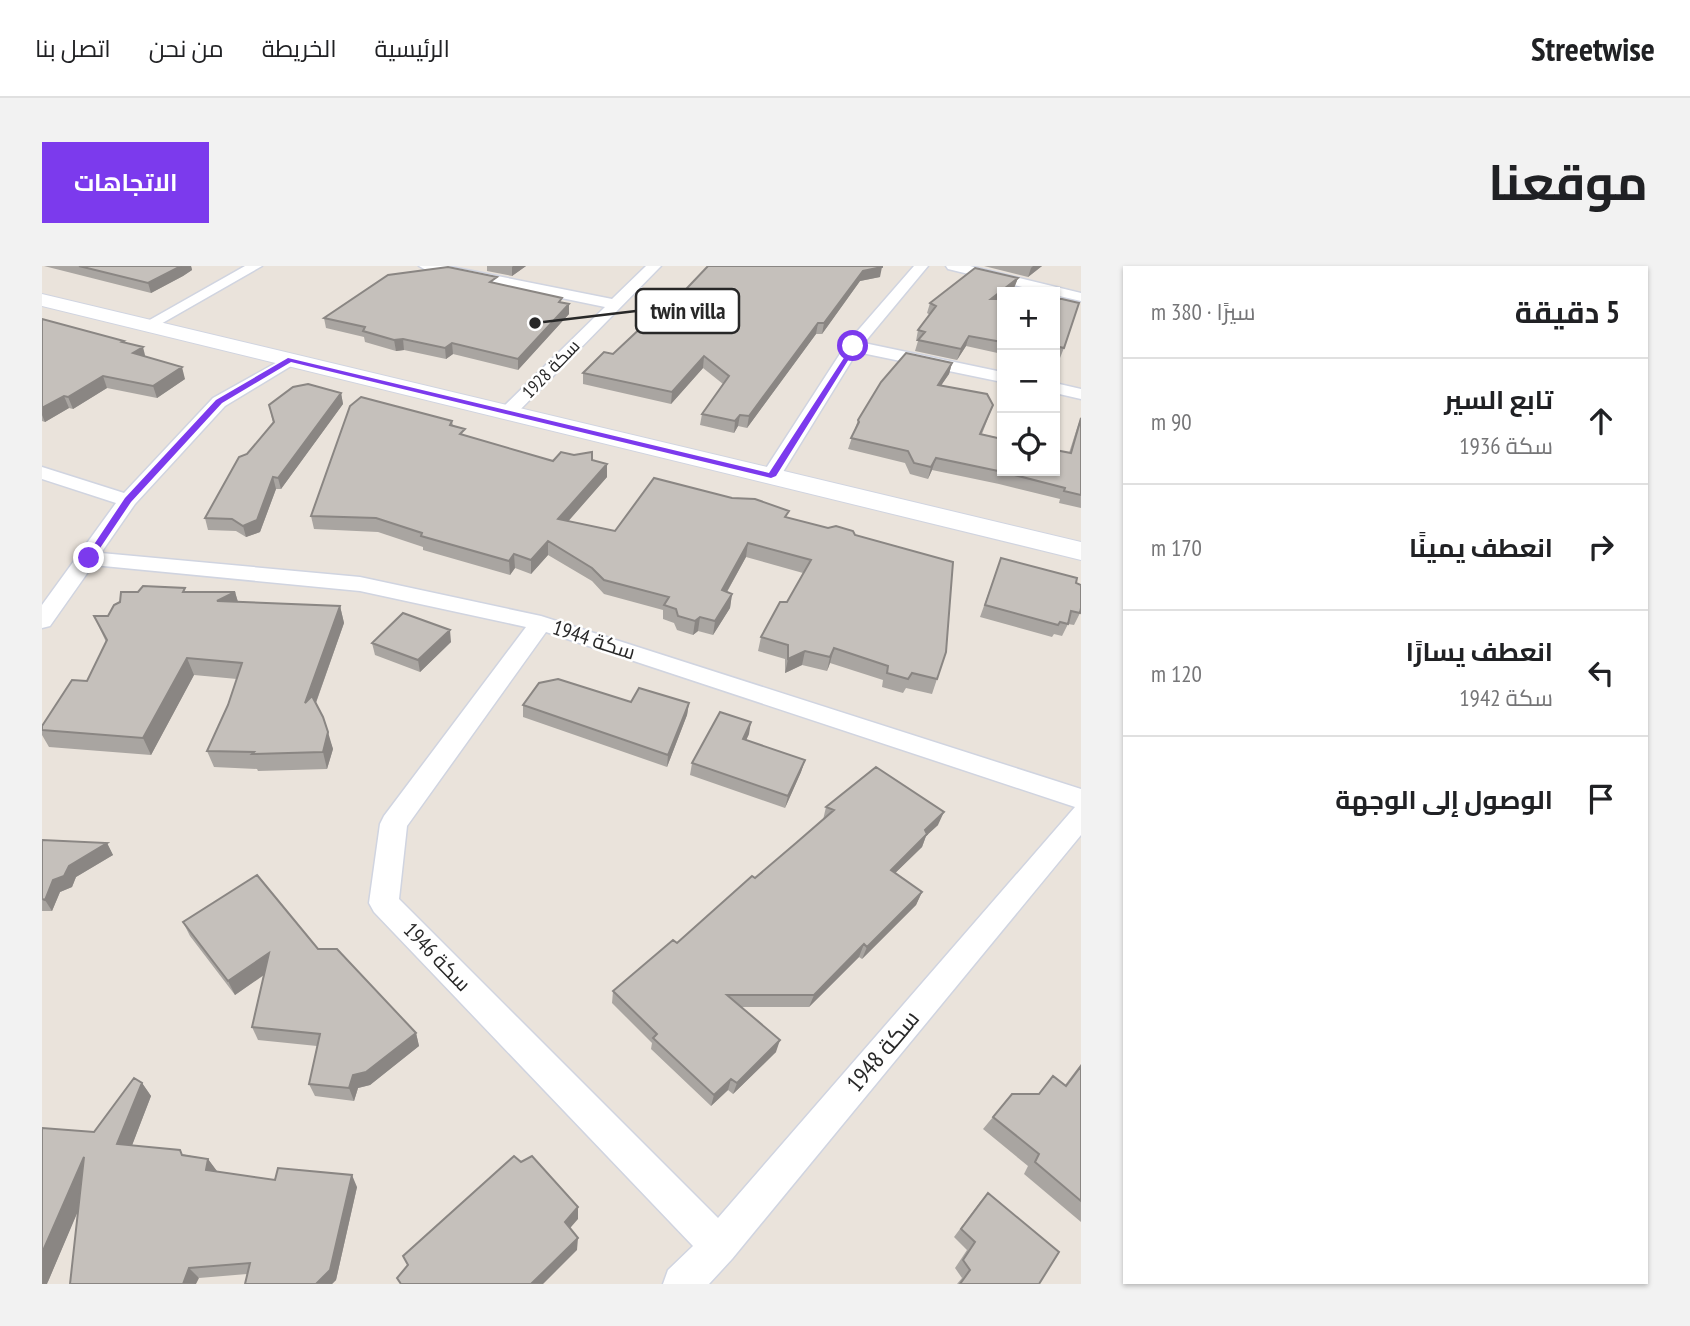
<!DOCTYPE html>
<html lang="ar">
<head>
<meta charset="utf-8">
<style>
	body { margin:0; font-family:"PT Sans Narrow",Cairo,sans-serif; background:#f2f2f2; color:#202124; direction:rtl }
	.controls { position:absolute; right:21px; top:21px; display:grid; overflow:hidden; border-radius:0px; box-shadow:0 2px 5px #0004 }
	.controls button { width:63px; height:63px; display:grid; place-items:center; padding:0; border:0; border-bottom:2px solid #e0e0e0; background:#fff; color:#202124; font:35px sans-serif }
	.stop { position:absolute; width:21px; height:21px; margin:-16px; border:5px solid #7c3aed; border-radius:50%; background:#fff }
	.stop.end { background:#7c3aed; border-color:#fff; box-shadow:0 2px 7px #0008 }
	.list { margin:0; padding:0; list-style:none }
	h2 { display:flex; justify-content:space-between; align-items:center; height:91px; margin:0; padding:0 28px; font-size:30px }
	h2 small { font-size:23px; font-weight:400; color:#757577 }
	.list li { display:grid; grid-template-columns:46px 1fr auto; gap:21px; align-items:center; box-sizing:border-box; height:126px; padding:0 28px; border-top:2px solid #e0e0e0 }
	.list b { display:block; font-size:26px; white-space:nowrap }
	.list p { margin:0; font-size:23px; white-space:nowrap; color:#757577 }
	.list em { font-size:23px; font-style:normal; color:#757577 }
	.icon { flex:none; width:38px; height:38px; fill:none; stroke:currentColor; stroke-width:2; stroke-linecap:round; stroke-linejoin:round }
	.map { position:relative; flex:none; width:1039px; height:1018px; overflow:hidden; direction:ltr; border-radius:0px }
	header { display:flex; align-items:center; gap:42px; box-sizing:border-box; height:98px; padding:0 35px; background:#fff; border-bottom:2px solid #e0e0e0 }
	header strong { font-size:33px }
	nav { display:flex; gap:38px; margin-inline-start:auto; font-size:24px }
	.intro { display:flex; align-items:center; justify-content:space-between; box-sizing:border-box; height:168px; padding:0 42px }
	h1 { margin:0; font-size:49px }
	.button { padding:18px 32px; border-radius:0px; background:#7c3aed; color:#fff; font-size:24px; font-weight:700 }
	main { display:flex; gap:42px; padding:0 42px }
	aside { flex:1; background:#fff; border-radius:0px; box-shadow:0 2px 5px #0004 }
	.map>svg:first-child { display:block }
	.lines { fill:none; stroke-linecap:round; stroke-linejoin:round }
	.street-casing { stroke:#d0d4e0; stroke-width:3 }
	.secondary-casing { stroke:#d0d4e0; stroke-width:2 }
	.street { fill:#fff; fill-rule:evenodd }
	.secondary { fill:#fff; fill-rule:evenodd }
	.wall { fill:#a9a5a1 }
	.shaded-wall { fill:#8a8683 }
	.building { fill:#c5c0bb; stroke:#8a8683; stroke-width:2 }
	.route { fill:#7c3aed }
	.labels { text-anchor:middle; stroke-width:5; stroke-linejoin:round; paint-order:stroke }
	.far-street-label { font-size:18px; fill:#282828; stroke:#fff }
	.street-label { font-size:21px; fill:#282828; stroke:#fff }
	.near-street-label { font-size:24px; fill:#282828; stroke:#fff }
	.leader { fill:none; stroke:#282828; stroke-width:2.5 }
	.callout-dot { fill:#282828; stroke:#fff; stroke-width:2.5 }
	.callout { fill:#fff; stroke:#282828; stroke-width:2.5 }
	.callout-label { font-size:23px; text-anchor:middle; font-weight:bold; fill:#282828 }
</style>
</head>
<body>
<header>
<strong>Streetwise</strong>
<nav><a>الرئيسية</a><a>الخريطة</a><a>من نحن</a><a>اتصل بنا</a></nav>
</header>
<div class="intro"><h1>موقعنا</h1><a class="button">الاتجاهات</a></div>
<main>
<aside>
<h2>5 دقيقة<small>سيرًا · 380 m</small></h2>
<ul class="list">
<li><svg class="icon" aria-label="ahead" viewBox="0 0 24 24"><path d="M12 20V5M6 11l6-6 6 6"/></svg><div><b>تابع السير</b><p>سكة 1936</p></div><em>90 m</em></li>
<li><svg class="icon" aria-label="right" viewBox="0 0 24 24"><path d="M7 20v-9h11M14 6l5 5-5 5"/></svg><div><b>انعطف يمينًا</b></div><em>170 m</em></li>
<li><svg class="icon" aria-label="left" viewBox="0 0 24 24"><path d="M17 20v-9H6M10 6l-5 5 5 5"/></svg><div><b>انعطف يسارًا</b><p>سكة 1942</p></div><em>120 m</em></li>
<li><svg class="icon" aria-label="arrive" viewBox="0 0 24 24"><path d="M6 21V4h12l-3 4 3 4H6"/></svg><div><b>الوصول إلى الوجهة</b></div></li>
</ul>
</aside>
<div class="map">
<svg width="1039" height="1018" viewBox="0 0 1039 1018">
	<rect width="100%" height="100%" fill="#eae3db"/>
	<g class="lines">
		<defs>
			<path id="street" d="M 203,0 L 220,0 L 110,63 L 100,63 L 97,60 Z
				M 377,0 L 405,0 L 570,33 L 604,0 L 619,0 L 471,151 L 465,152 L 456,147 L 459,143 L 563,41 L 384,4 Z
				M 872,0 L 886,0 L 822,77 L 960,106 L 960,116 L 815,86 L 736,214 L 722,214 L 719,210 L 805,77 Z
				M 904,0 L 928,0 L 1039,27 L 1039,35 L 1013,29 L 1013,26 L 1001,26 L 906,3 Z
				M 248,89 L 254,91 L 256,94 L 254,97 L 183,140 L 93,238 L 59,287 L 318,311 L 499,350 L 1039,523 L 1039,569 L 690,993 L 667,1018 L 621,1018 L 626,1004 L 651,980 L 332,646 L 327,637 L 338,558 L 342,550 L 484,361 L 318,325 L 51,299 L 8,360 L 0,362 L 0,339 L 74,237 L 0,213 L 0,201 L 82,227 L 171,132 ZM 504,366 L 1033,541 L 676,952 L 357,633 L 365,560 Z
				M 1013,117 L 1039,123 L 1039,133 L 1013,127 Z"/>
			<path id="secondary" d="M 0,28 L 1039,276 L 1039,294 L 0,40 Z"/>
		</defs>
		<use href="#street" class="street-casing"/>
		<use href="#secondary" class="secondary-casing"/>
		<use href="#street" class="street"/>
		<use href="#secondary" class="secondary"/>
	</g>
	<path class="wall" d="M 2,0 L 149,0 L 150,4 L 141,10 L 109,27 Z
		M 445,0 L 484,0 L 470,10 L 445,5 Z
		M 666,0 L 838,11 L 818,15 L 780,68 L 774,68 L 705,162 L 696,160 L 692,167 L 658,159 L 660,148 L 681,118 L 661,102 L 629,138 L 541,118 L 541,107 L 571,88 L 609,60 Z
		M 942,0 L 1000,0 L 986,11 Z
		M 976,12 L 972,22 L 959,33 L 960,33 L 960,88 L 924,80 L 915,94 L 873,85 L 876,75 L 874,75 L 876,64 L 888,49 L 885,47 L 888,37 Z
		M 455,18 L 527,38 L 527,48 L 476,104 L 411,88 L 404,93 L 362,84 L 354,85 L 323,76 L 322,71 L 284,62 L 282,52 Z
		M 1013,33 L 1022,82 L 1018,92 L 1013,91 Z
		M 0,53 L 82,75 L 83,77 L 103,90 L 143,113 L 115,132 L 65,122 L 31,143 L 27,142 L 3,156 L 0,155 Z
		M 910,97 L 907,108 L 899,119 L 951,139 L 940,168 L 1027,187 L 1035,162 L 1039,151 L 1039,242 L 1017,237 L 1018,233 L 957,218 L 890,204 L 886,213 L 868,208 L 863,197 L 806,183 L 816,154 Z
		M 299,127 L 301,138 L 239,223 L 234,223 L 218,266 L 204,271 L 194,265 L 166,264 L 163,252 L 205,188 L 231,157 L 227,139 Z
		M 410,155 L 411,160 L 423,170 L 511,195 L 550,194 L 565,211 L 526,255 L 573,265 L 745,252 L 895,413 L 890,428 L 864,422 L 861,427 L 840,421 L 841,414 L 788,397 L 785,405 L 760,399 L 743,407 L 743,393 L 716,385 L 719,371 L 745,336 L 761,307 L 704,291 L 685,326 L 690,328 L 688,342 L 671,369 L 656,365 L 651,369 L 635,364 L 632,357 L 621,353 L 621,344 L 562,328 L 550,315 L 506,289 L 489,308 L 473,302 L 468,309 L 381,284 L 381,281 L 336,266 L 272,263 L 269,250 Z
		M 959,292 L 1034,317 L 1038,347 L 1032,359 L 1026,358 L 1020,370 L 1012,368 L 1010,371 L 938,351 Z
		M 145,326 L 193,326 L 196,336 L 298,340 L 302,357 L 274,437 L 291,483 L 285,503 L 216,505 L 215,503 L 172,501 L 165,485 L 186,439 L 195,413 L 152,409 L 109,489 L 7,481 L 0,469 L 0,460 L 45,415 L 64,376 L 52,350 L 66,350 Z
		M 409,376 L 378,406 L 333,389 L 330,377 Z
		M 589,436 L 647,437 L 645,449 L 625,501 L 481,451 L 481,439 Z
		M 707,468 L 704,474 L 763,494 L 759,506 L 743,542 L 648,509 L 650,497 Z
		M 784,541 L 896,559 L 884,570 L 880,581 L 853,607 L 880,626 L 874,639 L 820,693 L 817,691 L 767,741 L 699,741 L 734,786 L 691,828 L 686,824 L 669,840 L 609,783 L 610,777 L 570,737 L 571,725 L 635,677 L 713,612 L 781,554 Z
		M 0,574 L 65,577 L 71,589 L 34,611 L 30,621 L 18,626 L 10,645 L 0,645 Z
		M 141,656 L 276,683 L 374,767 L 377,780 L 328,819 L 316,822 L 312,835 L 273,830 L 267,818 L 275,780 L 216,774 L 210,761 L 222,709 L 193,729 L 148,670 Z
		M 1039,798 L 1039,956 L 982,908 L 986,900 L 941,863 L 970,828 L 996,828 L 1011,810 L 1023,819 Z
		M 100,817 L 109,830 L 90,879 L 166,893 L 175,906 L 233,914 L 315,921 L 294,1014 L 290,1018 L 203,1018 L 205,1008 L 157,1012 L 36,944 L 5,1018 L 52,866 Z
		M 946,927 L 997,1018 L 915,1018 L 920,1012 L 913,1002 L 925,984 L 912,971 L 938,936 Z"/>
	<path class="shaded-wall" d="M 139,0 L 149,0 L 150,4 L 141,10 L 109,27 L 106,17 Z
		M 471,0 L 484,0 L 470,10 L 470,1 Z
		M 991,0 L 1000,0 L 986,11 L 989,2 Z
		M 840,1 L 838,11 L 818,15 L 780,68 L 782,57 L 821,5 Z
		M 976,12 L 972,22 L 967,26 L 960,26 L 960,31 L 946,43 L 949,33 Z
		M 527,38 L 527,48 L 476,104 L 476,93 Z
		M 776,57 L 774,68 L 705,162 L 707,150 Z
		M 927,70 L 924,80 L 915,94 L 919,83 Z
		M 361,73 L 362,84 L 354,85 L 352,74 Z
		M 410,77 L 411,88 L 404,93 L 403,82 Z
		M 101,81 L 104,93 L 91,87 Z
		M 662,90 L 661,102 L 629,138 L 630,126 Z
		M 910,97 L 907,108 L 892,130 L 896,119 Z
		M 140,101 L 143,113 L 115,132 L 111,120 Z
		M 61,110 L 65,122 L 31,143 L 26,131 Z
		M 299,127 L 301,138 L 239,223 L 236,212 Z
		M 22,130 L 27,142 L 3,156 L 0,149 L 0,142 Z
		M 698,149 L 696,160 L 692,167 L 693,155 Z
		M 894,192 L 890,204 L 886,213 L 889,201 Z
		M 565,198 L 565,211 L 516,267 L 516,253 Z
		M 231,211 L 234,223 L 218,266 L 204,271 L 201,260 Z
		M 506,275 L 506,289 L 489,308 L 489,294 Z
		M 706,277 L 704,291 L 678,338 L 680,324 Z
		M 472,288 L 473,302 L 468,309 L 467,295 Z
		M 193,326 L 198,343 L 175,335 Z
		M 690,328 L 688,342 L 671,369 L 673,355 Z
		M 298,340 L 302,357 L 268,453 L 263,437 Z
		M 658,351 L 656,365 L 651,369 L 653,355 Z
		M 408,364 L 409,376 L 378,406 L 376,394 Z
		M 792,382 L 788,397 L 785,405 L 788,391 Z
		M 763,385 L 760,399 L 743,407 L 746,393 Z
		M 145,392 L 152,409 L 109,489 L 101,472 Z
		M 647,437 L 645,449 L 625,501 L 626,489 Z
		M 709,456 L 707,468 L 699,485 L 701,473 Z
		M 286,466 L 291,483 L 285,503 L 281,486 Z
		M 763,494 L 759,506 L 743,542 L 746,530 Z
		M 902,546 L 896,559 L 884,570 L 880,581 L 843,617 L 849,604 L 883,564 Z
		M 65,577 L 71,589 L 34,611 L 30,621 L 18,626 L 10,645 L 3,634 L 11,614 L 27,600 Z
		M 880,626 L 874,639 L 820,693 L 825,681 Z
		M 822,678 L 817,691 L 767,741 L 772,729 Z
		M 227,687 L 233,701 L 193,729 L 186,715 Z
		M 374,767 L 377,780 L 328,819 L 316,822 L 312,835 L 307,822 L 311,809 Z
		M 738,774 L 734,786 L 691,828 L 695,817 Z
		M 689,813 L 686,824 L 669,840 L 672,829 Z
		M 100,817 L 109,830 L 86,890 L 75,878 Z
		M 42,891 L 54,903 L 5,1018 L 0,1018 L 0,987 Z
		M 166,893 L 175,905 L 172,916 L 164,904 Z
		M 310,909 L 315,921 L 294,1014 L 290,1018 L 274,1018 Z
		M 536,941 L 536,953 L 523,968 L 523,956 Z
		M 536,972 L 535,984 L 501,1018 L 489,1018 Z
		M 147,1002 L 157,1012 L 154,1018 L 141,1018 Z"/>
	<path class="building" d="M 37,0 L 139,0 L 106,17 Z
		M 666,0 L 840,0 L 840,1 L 821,5 L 782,57 L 776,57 L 707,150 L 698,149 L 693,155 L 660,148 L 687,110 L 662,90 L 630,126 L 541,107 L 562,86 L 571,88 L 603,58 L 609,60 Z
		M 406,1 L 455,11 L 448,16 L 520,32 L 517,36 L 527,38 L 476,93 L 410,77 L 403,82 L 361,73 L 352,74 L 321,65 L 323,61 L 282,52 L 346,9 Z
		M 933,2 L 976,12 L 949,33 L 960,33 L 960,76 L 927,70 L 919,83 L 876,74 L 883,66 L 876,64 L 894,40 L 888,37 Z
		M 1013,33 L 1020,33 L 1037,37 L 1022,82 L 1013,80 Z
		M 0,53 L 82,75 L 80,76 L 101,81 L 91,87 L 140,101 L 111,120 L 61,110 L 26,131 L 22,130 L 0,142 Z
		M 864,87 L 910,97 L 896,119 L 945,128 L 951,139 L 938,168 L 960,173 L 960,205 L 1013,205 L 1013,184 L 1029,187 L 1039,152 L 1039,229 L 1022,225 L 1023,222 L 961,206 L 894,192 L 889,201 L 872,197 L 866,185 L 809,172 L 817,156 L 816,154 L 839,116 Z
		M 266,118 L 299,127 L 236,212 L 231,211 L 215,254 L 201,260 L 190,253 L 163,252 L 197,191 L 205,188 L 232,156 L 227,139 L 251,121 Z
		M 319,131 L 410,155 L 408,159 L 423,163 L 418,168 L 511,195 L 519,186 L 532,189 L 550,186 L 550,194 L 565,198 L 516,253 L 573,265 L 612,212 L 690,232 L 713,233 L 747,245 L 743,251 L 786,262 L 794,260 L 811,265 L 813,269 L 911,296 L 904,386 L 895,413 L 870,407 L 866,413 L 845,407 L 846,400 L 792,382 L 788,391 L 763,385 L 746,393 L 746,379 L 719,371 L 738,336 L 745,336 L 769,294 L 706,277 L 680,324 L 690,328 L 673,355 L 658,351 L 653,355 L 636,350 L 634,343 L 622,339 L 627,331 L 562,314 L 550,302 L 506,275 L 489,294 L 472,288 L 467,295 L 379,270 L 380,267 L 334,252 L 269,250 L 308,140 Z
		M 959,292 L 1035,312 L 1034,317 L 1039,319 L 1039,342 L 1038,347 L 1029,345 L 1026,358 L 1018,356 L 1016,359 L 943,339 Z
		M 101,320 L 143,322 L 141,326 L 193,326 L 175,335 L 298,340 L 263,437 L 270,430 L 281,451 L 286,466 L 281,486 L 210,488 L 212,486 L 165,485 L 186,439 L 200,397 L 145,392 L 101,472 L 0,464 L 0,460 L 30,414 L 45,415 L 65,374 L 52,350 L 66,350 L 72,339 L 78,336 L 79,326 L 96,326 Z
		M 361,347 L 408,364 L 376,394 L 330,377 Z
		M 516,413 L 589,436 L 597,422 L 647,437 L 626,489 L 481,439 L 497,417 Z
		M 678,446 L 709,456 L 701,473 L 763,494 L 746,530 L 650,497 Z
		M 834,501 L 902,546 L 883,564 L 885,568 L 849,604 L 880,626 L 825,681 L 822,678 L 772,729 L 685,729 L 738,774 L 695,817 L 689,813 L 672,829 L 611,772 L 615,768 L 571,725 L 631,674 L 635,677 L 710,610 L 713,612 L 754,577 L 792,544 L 784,541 Z
		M 0,574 L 65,577 L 27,600 L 22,610 L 11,614 L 3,634 L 0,633 Z
		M 215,609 L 276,683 L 295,683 L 374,767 L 324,806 L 311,809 L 307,822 L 267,818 L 278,768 L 210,761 L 227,687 L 186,715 L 141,656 Z
		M 1039,800 L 1039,935 L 993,896 L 997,888 L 951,851 L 970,828 L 997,828 L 1011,810 L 1024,820 Z
		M 92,812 L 100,817 L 75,878 L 138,884 L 140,889 L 166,893 L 164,904 L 233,914 L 236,902 L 310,909 L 288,1004 L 274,1018 L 203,1018 L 208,997 L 147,1002 L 141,1018 L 28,1018 L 42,891 L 0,987 L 0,862 L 52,866 Z
		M 472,890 L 479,896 L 490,890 L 536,941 L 523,956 L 536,972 L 489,1018 L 359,1018 L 355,1012 L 366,999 L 361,990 Z
		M 946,927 L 1017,986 L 997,1018 L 918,1018 L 928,1004 L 921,994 L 933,976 L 919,963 Z"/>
	<path class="route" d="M 811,78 L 815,80 L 734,210 L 729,212 L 249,96 L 180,137 L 89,236 L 50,294 L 43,292 L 83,232 L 174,134 L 246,92 L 727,207 Z"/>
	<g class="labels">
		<g class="far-street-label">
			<text transform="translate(509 103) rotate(-46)" y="6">سكة 1928</text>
		</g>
		<g class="street-label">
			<text transform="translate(552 374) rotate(18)" y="7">سكة 1944</text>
			<text transform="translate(395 691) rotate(46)" y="7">سكة 1946</text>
		</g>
		<g class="near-street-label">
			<text transform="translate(841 785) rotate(-50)" y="8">سكة 1948</text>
		</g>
	</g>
	<path class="leader" d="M493 57L594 45"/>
	<circle class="callout-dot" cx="493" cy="57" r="7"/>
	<rect class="callout" x="594" y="23" width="103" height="44" rx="7"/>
	<g class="callout-label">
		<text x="646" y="53">twin villa</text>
	</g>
</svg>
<div class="controls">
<button>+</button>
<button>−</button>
<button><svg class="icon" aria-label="locate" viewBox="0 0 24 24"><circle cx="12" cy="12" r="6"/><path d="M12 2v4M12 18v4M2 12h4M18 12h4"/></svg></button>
</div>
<div class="stop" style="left:811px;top:80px"></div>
<div class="stop end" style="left:47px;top:292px"></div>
</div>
</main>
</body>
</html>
